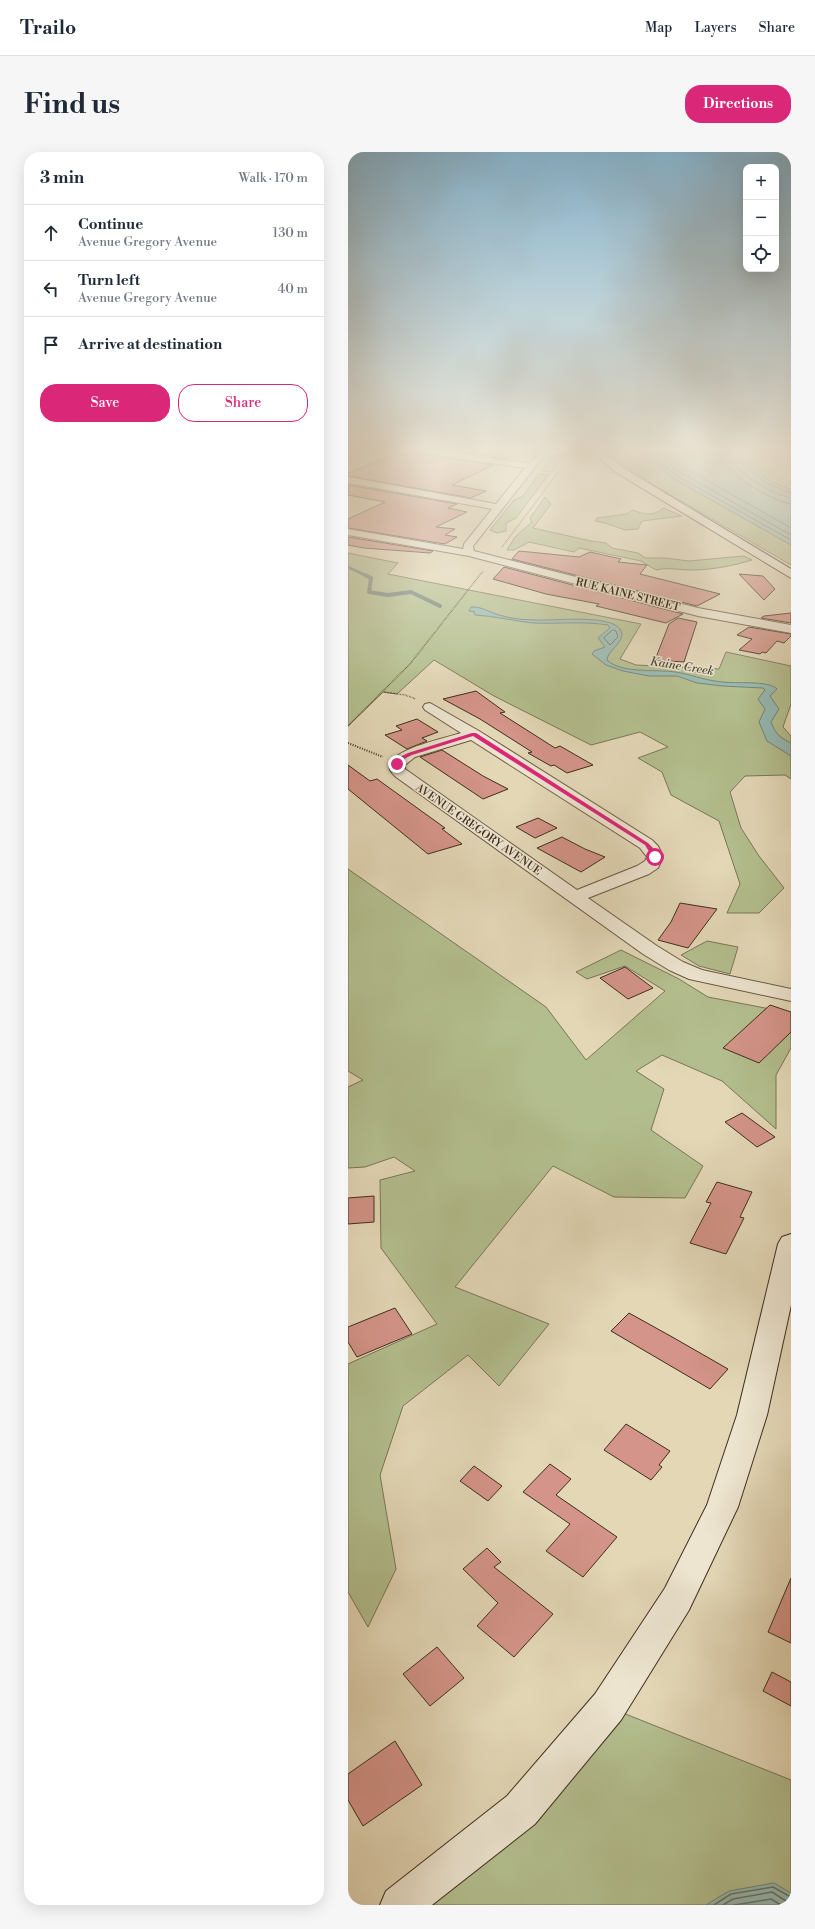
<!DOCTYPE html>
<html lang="en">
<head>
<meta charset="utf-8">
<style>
	body { margin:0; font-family:"Libre Bodoni",serif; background:#f6f6f7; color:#1f2937 }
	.controls { position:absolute; right:12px; top:12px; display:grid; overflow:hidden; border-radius:8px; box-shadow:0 4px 16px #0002 }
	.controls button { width:36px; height:36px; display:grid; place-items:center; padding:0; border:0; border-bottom:1px solid #e0e1e3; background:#fff; color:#1f2937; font:20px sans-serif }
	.stop { position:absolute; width:12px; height:12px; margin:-9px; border:3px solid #db2777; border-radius:50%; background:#fff }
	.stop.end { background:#db2777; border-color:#fff; box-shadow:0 1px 4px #0008 }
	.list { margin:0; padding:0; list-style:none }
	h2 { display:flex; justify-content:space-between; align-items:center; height:52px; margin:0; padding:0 16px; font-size:17px }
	h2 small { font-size:13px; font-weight:400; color:#747a83 }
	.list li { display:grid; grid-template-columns:26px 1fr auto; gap:12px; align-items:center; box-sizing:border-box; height:56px; padding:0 16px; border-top:1px solid #e0e1e3 }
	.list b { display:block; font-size:15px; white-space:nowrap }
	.list p { margin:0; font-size:13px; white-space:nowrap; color:#747a83 }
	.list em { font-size:13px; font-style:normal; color:#747a83 }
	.actions { display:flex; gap:8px; padding:12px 16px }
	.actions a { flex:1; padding:9px 0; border:1px solid #db2777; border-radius:16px; text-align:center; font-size:14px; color:#db2777 }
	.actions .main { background:#db2777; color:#fff }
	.icon { flex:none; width:22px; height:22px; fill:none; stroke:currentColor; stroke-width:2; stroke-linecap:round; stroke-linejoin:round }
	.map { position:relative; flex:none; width:443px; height:1753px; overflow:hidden; border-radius:16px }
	header { display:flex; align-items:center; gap:24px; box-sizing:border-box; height:56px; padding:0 20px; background:#fff; border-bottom:1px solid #e0e1e3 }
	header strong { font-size:19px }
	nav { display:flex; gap:22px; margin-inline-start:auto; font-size:14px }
	.intro { display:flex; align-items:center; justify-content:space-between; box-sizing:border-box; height:96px; padding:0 24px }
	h1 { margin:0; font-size:28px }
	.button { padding:10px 18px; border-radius:16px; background:#db2777; color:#fff; font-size:14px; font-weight:700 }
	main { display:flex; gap:24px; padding:0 24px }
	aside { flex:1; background:#fff; border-radius:16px; box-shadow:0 4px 16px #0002 }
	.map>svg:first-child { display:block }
	.green { fill:#b3be8e; stroke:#797656 }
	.water { fill:#95b9b2; stroke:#738177 }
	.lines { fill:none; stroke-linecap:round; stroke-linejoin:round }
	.shore-far1 { stroke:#6a7468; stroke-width:1 }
	.shore { stroke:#6a7468; stroke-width:1.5 }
	.stream-far1 { stroke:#738177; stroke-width:3 }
	.stream { stroke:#738177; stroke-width:4 }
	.building { fill:#d49489; stroke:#3f2e1e }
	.minor-casing { stroke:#685844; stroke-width:2 }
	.secondary-casing { stroke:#3f2e1e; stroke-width:2 }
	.path-far1 { stroke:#3f2e1e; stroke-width:1.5; stroke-dasharray:0.5 1; stroke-linecap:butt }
	.path { stroke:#3f2e1e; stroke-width:2; stroke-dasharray:1 1.5; stroke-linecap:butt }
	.minor { fill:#ede5d0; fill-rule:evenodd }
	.secondary { fill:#ede5d0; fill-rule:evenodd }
	.route { fill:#db2777 }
	.labels { text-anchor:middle; stroke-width:3; stroke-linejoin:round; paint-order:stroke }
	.far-street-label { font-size:11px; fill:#3f2e1e; stroke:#ede5d0 }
	.far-water-label { font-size:12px; font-style:italic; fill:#504a3c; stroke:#ede5d0 }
</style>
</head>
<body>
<header>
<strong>Trailo</strong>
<nav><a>Map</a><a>Layers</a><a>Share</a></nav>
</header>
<div class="intro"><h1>Find us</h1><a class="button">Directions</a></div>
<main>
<aside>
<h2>3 min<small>Walk · 170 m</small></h2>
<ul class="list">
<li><svg class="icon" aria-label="ahead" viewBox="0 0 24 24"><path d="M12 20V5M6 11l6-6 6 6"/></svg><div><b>Continue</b><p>Avenue Gregory Avenue</p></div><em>130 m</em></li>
<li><svg class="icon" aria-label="left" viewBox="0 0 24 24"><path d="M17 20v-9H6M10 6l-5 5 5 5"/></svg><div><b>Turn left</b><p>Avenue Gregory Avenue</p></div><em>40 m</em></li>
<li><svg class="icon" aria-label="arrive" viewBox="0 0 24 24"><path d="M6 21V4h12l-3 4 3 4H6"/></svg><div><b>Arrive at destination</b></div></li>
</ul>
<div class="actions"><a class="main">Save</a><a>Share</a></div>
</aside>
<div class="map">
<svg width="443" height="1753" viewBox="0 0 443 1753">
	<rect width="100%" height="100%" fill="#e3d7b6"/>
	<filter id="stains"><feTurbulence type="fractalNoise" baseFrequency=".005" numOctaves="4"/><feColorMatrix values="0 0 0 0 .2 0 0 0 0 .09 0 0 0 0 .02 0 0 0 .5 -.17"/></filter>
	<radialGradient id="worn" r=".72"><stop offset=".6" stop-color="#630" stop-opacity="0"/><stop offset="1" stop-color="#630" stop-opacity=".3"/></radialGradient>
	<path class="green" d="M 261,298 L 289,298 L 326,327 L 443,393 L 443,413 L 309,335 L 272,310 Z
		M 383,298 L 443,298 L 443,338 L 422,329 Z
		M 218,302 L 204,320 L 195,319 L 201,307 Z
		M 191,322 L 201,322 L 168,366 L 158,371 L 158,379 L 149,381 L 142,378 L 166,348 L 174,345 Z
		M 197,345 L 203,352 L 185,376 L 243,389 L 258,391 L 264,396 L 290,401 L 297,406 L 317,406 L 341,409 L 396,404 L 404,408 C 384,414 364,418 342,418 C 330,418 320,415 308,418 L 293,409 L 231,396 L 226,400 L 181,390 L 166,398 L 159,398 L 167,385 L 184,370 L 182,366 Z
		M 315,356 L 334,364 L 294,369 L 290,377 L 277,378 L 257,371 L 247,369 L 249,366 L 279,362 L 284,358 C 296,362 305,365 315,356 Z
		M 0,401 L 50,411 L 40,422 L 293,472 L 272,507 L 288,513 L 371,517 L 378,500 L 443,514 L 443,552 L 435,575 L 443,584 L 443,627 L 437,623 L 397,624 L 382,640 L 393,676 L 411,704 L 436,736 L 411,761 L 379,761 L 392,732 L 371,669 L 323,643 L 314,620 L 290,606 L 320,595 L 292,580 L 243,593 L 146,544 L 86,508 L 49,542 L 35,540 L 0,574 Z
		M 0,717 L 198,855 L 238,908 L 317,839 L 277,814 L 239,827 L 228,820 L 273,798 L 331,827 L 360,845 L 443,861 L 443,896 L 428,923 L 428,977 L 374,929 L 314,903 L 288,919 L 316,937 L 303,978 L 355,1014 L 337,1046 L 266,1045 L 205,1014 L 107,1135 L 201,1172 L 151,1234 L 120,1203 L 55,1254 L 32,1323 L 48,1417 L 20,1475 L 0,1440 L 0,1212 L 89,1172 L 33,1096 L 32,1028 L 67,1019 L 46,1005 L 17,1015 L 0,1016 L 0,935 L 15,928 L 0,919 Z
		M 359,789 L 390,795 L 382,822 L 351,814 L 333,803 Z
		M 260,1555 L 443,1628 L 443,1753 L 52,1753 Z"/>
	<path class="water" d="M 289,298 L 383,298 L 422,329 L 443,338 L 443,393 L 326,327 Z
		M 123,455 C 134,454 144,462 155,464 C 165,467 178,468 188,468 C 206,469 261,462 272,477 C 280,489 260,497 259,508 C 275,523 312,516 333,521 C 347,524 360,529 375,530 C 388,532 420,528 429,537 L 422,544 L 431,557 L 423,570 C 427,581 432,586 443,591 L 443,604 L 419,589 L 411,570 L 417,557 L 410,547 L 417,538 L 415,536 L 375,534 L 349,531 L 329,524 L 301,524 L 275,519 L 258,513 L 244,502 L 246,499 L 257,495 L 250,486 L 262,476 L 260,473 C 235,469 210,472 185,471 C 166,469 146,464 127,463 L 126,461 L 127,460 L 121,459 Z
		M 426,1731 L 443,1741 L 442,1753 L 358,1753 L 381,1739 Z"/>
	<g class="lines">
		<path class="shore-far1" d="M 296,298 L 329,324 L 443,388
			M 304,298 L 332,320 L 443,383
			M 315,298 L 335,315 L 443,376
			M 370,298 C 373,320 422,348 443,352
			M 376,298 C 385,319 421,341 443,346
			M 381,298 L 385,304 L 420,332 L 443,341
			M 265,478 L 268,479 L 270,485 L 262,493 L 256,486 Z"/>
		<path class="shore" d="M 366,1753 L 383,1742 L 425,1735 L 443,1745
			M 375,1753 L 385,1747 L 424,1740 L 438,1749 L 443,1750
			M 386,1753 L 423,1747 L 433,1753"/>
		<path class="stream-far1" d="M 0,415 L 19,424"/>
		<path class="stream" d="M 17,423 L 23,426 L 21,440 L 40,443 L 63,440 L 92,454"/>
	</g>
	<path class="building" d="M 57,298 L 67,298 L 73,302 L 146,313 L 104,333 L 138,339 L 123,346 L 0,324 L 0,321 L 46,302 L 57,304 Z
		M 95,298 L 178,298 L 159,307 Z
		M 0,333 L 109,352 L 100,356 L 119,360 L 88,375 L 107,377 L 97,383 L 109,385 L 97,392 L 0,376 L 0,367 L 37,350 L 0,343 Z
		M 0,385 L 85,399 L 82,401 L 16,396 L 0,393 Z
		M 171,399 L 231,405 L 242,400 L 273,407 L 270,410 L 299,413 L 292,422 L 372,442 L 349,454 L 164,407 Z
		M 156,415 L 335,462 L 318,471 L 248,454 L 251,452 L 198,442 L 145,427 Z
		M 391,422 L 415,424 L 427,437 L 416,448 Z
		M 443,461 L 443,471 L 413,466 L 416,464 Z
		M 330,466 L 349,470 L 336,510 L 307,508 L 321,472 Z
		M 401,475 L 443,482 L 443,484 L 436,491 L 429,489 L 418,501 L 414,500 L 412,502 L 391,498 L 404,487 L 389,483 Z
		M 128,539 L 157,560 L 152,561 L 207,596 L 212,594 L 245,613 L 219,621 L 206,613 L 203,614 L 180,601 L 184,600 L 132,567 L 95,547 Z
		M 69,567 L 90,580 L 74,586 L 79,589 L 59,597 L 37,583 L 54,578 L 48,574 Z
		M 94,598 L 135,624 L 160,637 L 135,647 L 72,605 Z
		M 0,613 L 22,629 L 29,627 L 97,676 L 94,677 L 114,692 L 80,702 L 0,637 Z
		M 190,666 L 209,676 L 187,686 L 168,675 Z
		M 214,685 L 237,697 L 257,705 L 233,720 L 189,696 Z
		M 332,751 L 369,757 L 340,796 L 310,788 L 323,770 Z
		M 277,815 L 305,836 L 280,847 L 252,826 Z
		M 422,853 L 443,860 L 443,880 L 411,911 L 375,896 Z
		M 394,961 L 427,985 L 409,995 L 377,970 Z
		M 369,1030 L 404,1040 L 392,1065 L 396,1066 L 378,1102 L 342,1091 L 363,1051 L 358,1050 Z
		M 26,1044 L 26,1070 L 0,1072 L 0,1046 Z
		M 47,1156 L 64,1182 L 9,1205 L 0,1190 L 0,1175 Z
		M 281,1161 L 326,1186 L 380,1217 L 362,1237 L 263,1179 Z
		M 278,1272 L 322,1299 L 311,1313 L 314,1315 L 303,1328 L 256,1298 Z
		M 202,1312 L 223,1327 L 208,1343 L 269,1385 L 235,1425 L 198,1399 L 222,1372 L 175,1340 Z
		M 126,1314 L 154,1334 L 140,1349 L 112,1329 Z
		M 139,1396 L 153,1410 L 146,1415 L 205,1462 L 166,1505 L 129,1474 L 150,1451 L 115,1417 Z
		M 443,1426 L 443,1491 L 420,1480 Z
		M 89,1495 L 116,1526 L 82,1554 L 55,1522 Z
		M 424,1520 L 443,1530 L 443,1554 L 415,1539 Z
		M 47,1589 L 74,1633 L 15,1674 L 0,1648 L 0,1622 Z"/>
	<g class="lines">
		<defs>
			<path id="minor" d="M 68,298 C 106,298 143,308 181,311 C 194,296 213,298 232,298 L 230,300 L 202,304 L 193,308 L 125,394 L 126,399 L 350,456 L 443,473 L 443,481 L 350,464 L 121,404 L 0,383 L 0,377 L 115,397 L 116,392 L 144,357 L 0,331 L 0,325 L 148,352 L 177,316 L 73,301 Z
				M 82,551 L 131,579 L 304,688 L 310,694 L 315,705 L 310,716 L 301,722 L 240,746 L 309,794 L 335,810 L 354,818 L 443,837 L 443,849 L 341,827 L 321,818 L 295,802 L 48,625 C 44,621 40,617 42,612 C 48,596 98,586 113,581 L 77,558 L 75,555 L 77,552 ZM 123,588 L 292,696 L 299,705 L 297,709 L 289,714 L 229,738 L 57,617 L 57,613 L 67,605 Z"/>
			<path id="secondary" d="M 242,298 L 253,298 L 277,317 L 443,417 L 443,426 L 269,321 Z
				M 443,1082 L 443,1153 L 419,1263 L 390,1355 L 341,1458 L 273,1568 L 187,1672 L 84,1753 L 32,1753 L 38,1739 L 159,1644 L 247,1542 L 317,1436 L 359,1353 L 389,1263 L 430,1092 L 434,1085 Z"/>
		</defs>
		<use href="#minor" class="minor-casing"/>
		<use href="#secondary" class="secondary-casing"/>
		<path class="path-far1" d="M 154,395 L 215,314
			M 36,540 L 57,543 L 68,547
			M 0,574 L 62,512 L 135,419"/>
		<path class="path" d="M 0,591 L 35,605"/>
		<use href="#minor" class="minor"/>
		<use href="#secondary" class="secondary"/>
	</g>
	<linearGradient id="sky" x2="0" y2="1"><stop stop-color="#87b6d2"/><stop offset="0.55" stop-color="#f2edde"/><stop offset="1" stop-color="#f2edde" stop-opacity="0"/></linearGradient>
	<rect width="443" height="543" fill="url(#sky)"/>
	<path class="route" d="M 124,581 L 128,581 L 300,691 L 307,698 L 310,705 L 305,706 L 297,693 L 125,584 L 64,603 L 56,607 L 51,613 L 47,612 L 52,605 L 60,601 Z"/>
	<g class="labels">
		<g class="far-street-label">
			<text transform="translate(280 442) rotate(14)" y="4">RUE KAINE STREET</text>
			<text transform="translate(131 677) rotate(35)" y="4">AVENUE GREGORY AVENUE</text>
		</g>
		<g class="far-water-label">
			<text transform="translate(334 514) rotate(9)" y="4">Kaine Creek</text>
		</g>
	</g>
	<rect width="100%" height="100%" filter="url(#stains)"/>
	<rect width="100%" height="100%" fill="url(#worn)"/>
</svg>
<div class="controls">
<button>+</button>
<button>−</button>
<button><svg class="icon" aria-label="locate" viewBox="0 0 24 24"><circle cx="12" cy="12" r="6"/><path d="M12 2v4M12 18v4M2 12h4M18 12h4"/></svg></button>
</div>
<div class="stop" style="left:307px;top:705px"></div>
<div class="stop end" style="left:49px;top:612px"></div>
</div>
</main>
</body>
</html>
